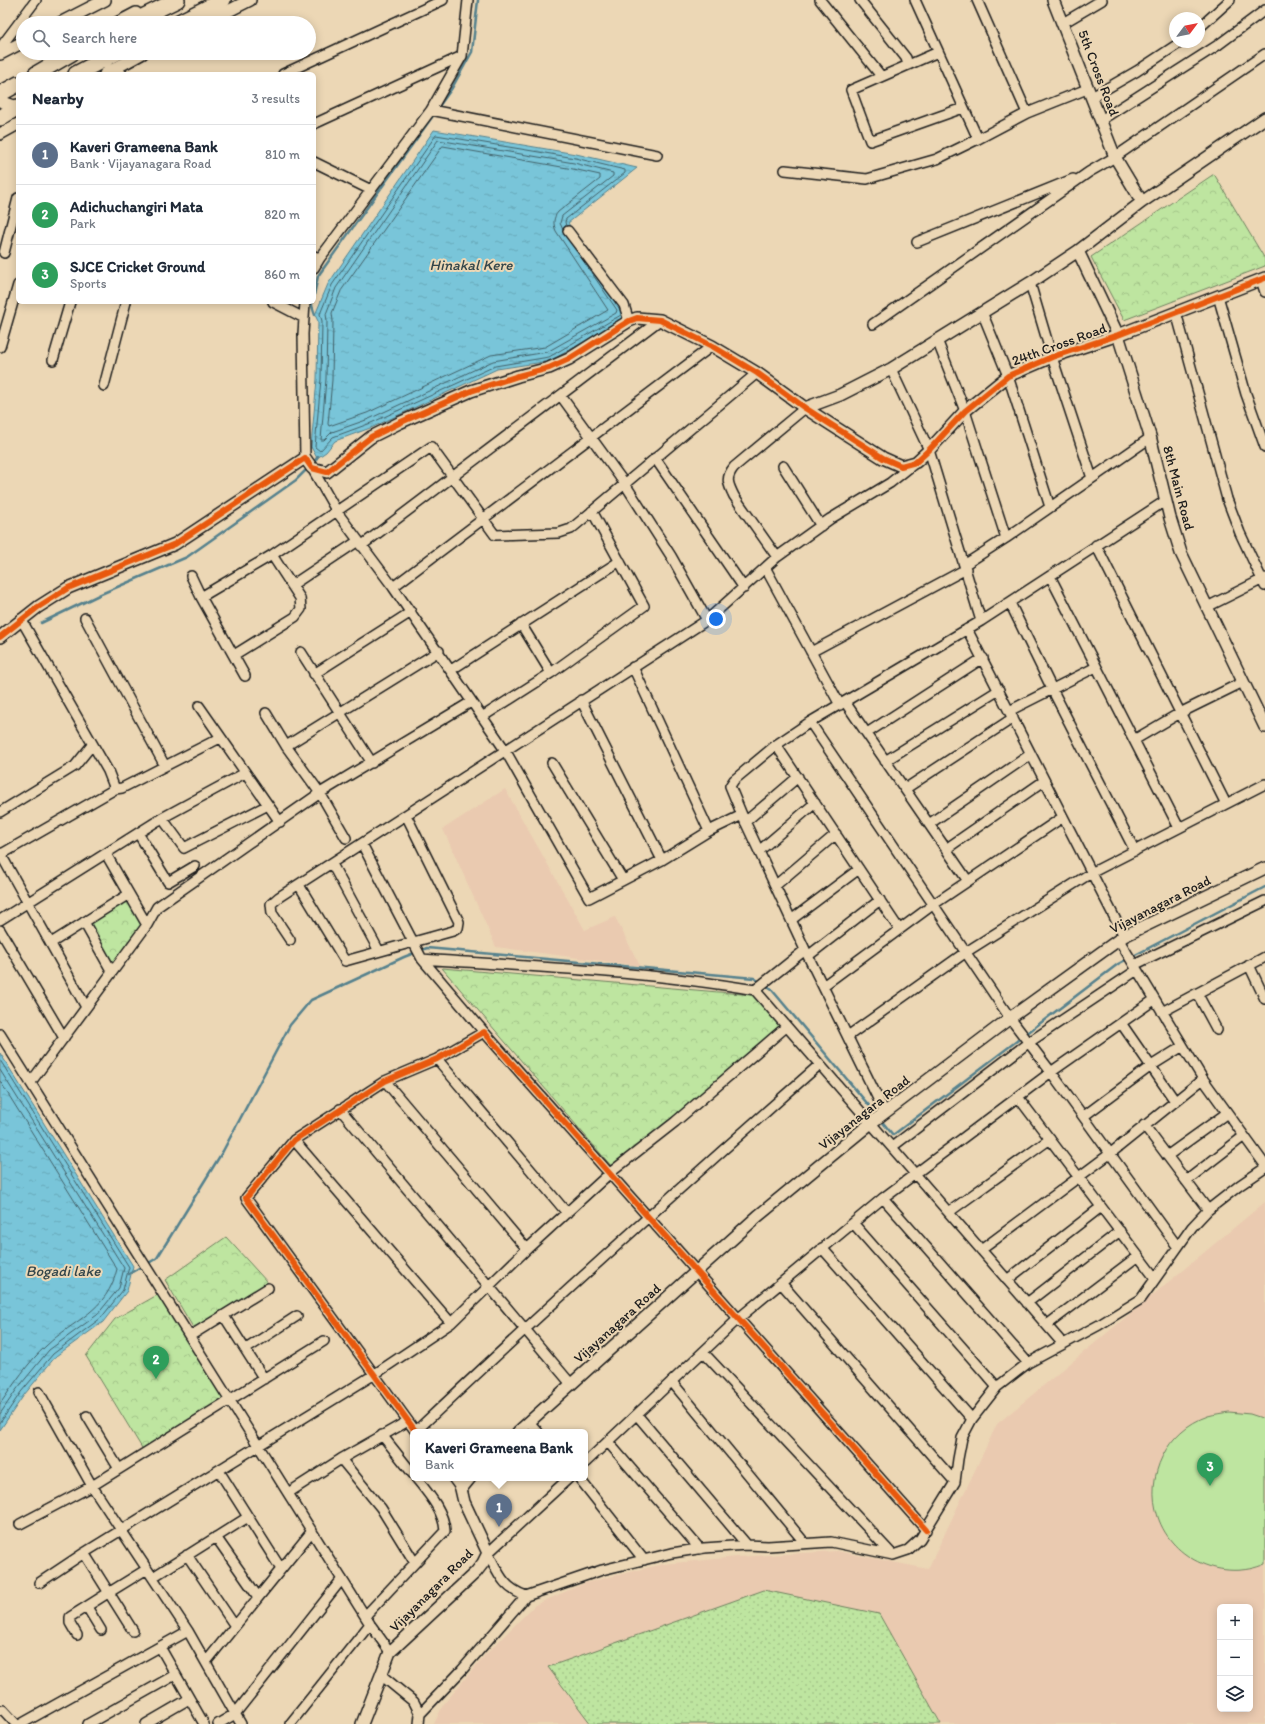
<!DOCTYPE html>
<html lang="en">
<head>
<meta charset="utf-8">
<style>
	body { margin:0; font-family:Itim,sans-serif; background:#f2f2f3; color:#1f2937 }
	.controls { position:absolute; right:12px; bottom:12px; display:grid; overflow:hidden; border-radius:6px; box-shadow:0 2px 10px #0003 }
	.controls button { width:36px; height:36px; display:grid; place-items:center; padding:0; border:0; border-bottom:1px solid #e0e1e3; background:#fff; color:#1f2937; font:20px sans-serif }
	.compass { position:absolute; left:1169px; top:12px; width:36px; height:36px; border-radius:50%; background:#fff; box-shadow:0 2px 10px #0003; rotate:58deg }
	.you { position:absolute; left:716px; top:619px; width:14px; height:14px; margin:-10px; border:3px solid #fff; border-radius:50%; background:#1a73e8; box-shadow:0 0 0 6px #1a73e833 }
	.badge { display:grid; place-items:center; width:26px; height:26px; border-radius:50%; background:#1f6fb2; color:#fff; font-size:13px; font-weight:700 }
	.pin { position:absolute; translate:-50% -33px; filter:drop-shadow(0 1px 2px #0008) }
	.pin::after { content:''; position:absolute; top:21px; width:14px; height:12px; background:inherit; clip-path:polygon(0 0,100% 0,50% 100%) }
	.popup { position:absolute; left:410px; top:1429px; width:178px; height:52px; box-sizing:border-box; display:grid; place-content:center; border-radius:6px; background:#fff; filter:drop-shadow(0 1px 3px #0005); font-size:13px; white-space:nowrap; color:#747a83 }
	.popup b { font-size:15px; color:#1f2937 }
	.popup::after { content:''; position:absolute; left:50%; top:100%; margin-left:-8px; border:8px solid transparent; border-top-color:#fff }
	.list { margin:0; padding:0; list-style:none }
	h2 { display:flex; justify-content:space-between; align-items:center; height:52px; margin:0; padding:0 16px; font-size:17px }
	h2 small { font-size:13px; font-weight:400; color:#747a83 }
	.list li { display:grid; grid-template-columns:26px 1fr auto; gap:12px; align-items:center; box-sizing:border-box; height:60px; padding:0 16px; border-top:1px solid #e0e1e3 }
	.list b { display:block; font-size:15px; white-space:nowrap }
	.list p { margin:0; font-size:13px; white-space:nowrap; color:#747a83 }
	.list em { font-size:13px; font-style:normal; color:#747a83 }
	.icon { flex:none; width:22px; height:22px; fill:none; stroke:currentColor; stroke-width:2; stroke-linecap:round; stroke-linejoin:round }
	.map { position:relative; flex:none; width:1265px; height:1724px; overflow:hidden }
	.search { position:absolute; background:#fff; box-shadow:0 2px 10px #0003; left:16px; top:16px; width:300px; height:44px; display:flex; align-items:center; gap:10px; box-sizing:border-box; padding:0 14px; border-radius:22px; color:#747a83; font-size:15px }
	.panel { position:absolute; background:#fff; box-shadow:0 2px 10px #0003; left:16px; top:72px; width:300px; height:232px; border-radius:6px }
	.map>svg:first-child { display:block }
	.built { fill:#eacab0; fill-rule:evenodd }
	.grass { fill:url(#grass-dots); stroke:#6d805e }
	.park { fill:url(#park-crowns); stroke:#6d805e }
	.pitch { fill:#bee5a0; stroke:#6d805e }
	.water { fill:url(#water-ripples); stroke:#54818d }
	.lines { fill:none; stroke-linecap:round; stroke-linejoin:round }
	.shore { stroke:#416068; stroke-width:1 }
	.stream { stroke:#54818d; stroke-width:2.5 }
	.minor-casing { stroke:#1c1c1c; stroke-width:12 }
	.tertiary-casing { stroke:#1c1c1c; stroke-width:14 }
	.trunk-casing { stroke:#1c1c1c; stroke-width:18 }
	.minor { stroke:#ecd7b5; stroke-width:9 }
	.tertiary { stroke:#ecd7b5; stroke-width:11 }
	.trunk { stroke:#ecd7b5; stroke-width:15 }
	.cycleway-casing { stroke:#ecd7b5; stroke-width:8 }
	.cycleway { stroke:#e8590c; stroke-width:6 }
	.labels { text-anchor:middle; stroke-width:4; stroke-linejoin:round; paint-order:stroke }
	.street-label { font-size:14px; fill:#1c1c1c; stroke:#ecd7b5 }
	.water-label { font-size:15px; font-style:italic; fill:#33464b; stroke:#ecd7b5 }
</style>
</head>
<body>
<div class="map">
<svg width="1265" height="1724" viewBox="0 0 1265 1724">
	<defs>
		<pattern id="grass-dots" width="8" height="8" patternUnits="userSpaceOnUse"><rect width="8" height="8" fill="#bee5a0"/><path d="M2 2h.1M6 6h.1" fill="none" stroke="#a3c489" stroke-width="1.8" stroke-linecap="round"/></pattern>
		<pattern id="park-crowns" width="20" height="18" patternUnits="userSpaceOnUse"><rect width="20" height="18" fill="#bee5a0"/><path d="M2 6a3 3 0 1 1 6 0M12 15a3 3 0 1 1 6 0" fill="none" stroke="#a3c489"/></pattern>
		<pattern id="water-ripples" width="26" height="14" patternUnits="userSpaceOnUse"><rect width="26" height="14" fill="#79c5d9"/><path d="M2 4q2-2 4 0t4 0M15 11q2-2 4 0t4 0" fill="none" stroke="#68a9ba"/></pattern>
	</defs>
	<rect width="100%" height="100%" fill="#ecd7b5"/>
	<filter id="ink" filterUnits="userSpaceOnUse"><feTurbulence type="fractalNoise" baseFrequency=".025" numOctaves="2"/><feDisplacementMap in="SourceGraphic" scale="8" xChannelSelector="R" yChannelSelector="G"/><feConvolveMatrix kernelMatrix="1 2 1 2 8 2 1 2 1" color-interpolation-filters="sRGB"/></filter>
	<g filter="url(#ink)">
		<path class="built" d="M 505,789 L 585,930 L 615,917 L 640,966 L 496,947 L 443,829 Z
			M 1265,1202 L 1265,1724 L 434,1724 L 443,1705 L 485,1655 L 535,1605 L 585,1583 L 663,1564 L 737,1557 L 837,1551 L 928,1569 L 997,1424 ZM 1220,1607 L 1250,1607 L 1250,1709 L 1220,1709 Z"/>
		<path class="grass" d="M 764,1590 L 879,1614 L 941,1724 L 591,1724 L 548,1667 Z"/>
		<path class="park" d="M 1214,174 L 1265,259 L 1265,266 L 1124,320 L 1091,257 Z
			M 127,899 L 143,926 L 113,968 L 88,924 Z
			M 442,968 L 753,995 L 782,1027 L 612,1167 Z
			M 226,1237 L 268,1283 L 194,1329 L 165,1280 Z
			M 159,1294 L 226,1402 L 145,1453 L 86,1356 L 115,1319 Z"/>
		<path class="pitch" d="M 1229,1412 L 1250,1414 L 1265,1419 L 1265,1564 C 1224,1582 1172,1560 1158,1517 C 1144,1476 1167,1430 1208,1416 C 1215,1414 1223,1413 1229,1412 Z"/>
		<path class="water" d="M 434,130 L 576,154 L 637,168 L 568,223 L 631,315 L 550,361 L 497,369 L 373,427 L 335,441 L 326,452 L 317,458 L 311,447 L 317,379 L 318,321 L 315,315 L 328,284 Z
			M 0,1053 L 133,1266 L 127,1291 L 103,1322 L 56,1356 L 24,1395 L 0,1430 Z"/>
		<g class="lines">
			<path class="shore" d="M 443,146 L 573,169 L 600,175 L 600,179 L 558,212 C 553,218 553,224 556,231 L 608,310 L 545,347 L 491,355 L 367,413 L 329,426 L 328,424 L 332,380 L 333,321 L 332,313 L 341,291 Z
				M 566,226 L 565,222 L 566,219 L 625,173 L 625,170 L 575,158 L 436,135 L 332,285 L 320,314 L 322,321 L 321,379 L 315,447 L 320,451 L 333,437 L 371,423 L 495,366 L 549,357 L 621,315
				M 563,230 L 560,223 L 562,216 L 613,176 L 613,173 L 574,163 L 438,140 L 336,288 L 326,314 L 327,321 L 326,379 L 321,440 L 324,440 L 332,432 L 369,419 L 493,361 L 547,352 L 616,313 L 617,310 L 580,256
				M 0,1060 L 129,1267 L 123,1290 L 101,1318 L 53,1354 L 21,1392 L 0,1423
				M 0,1070 L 124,1268 L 119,1288 L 97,1315 L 49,1350 L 17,1389 L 0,1414
				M 0,1081 L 117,1269 C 107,1312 74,1319 46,1346 C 28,1362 14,1384 0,1404"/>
			<path class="stream" d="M 437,109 L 452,88 L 472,52 L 478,0
				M 314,295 L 318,276 L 435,113
				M 312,302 L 312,306 L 315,315
				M 315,461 L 318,456
				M 41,623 L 101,594 L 187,557 L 296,480 L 305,471
				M 880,1119 L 893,1135 L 1118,964 L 1265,887
				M 147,1264 L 157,1258 L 223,1151 L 290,1025 L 311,1000 L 404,957 L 427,948 L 754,978 L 772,990 L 877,1115
				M 129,1274 L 142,1266"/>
			<defs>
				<path id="minor" d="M 820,0 L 881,76
					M 860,0 L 906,58 L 908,65
					M 915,0 L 978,139 L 1027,113 L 1087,89
					M 977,0 L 1027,113
					M 1063,23 L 1102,0
					M 1199,28 L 1230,0
					M 0,48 L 36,0
					M 938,52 L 851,90 L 870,141 L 963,108
					M 108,68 L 122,74
					M 283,74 L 443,0
					M 1092,97 L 1137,71 L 1181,42
					M 431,110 L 657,155
					M 1101,120 L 1218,45 L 1265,10
					M 314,124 L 462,56
					M 314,162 L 371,190
					M 785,170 L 867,179 L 937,159 L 978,139
					M 568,231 L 624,305 L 629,321
					M 917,242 L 1073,179
					M 4,253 L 18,198
					M 314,256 L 320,258 L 431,110 L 462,56 L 468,0
					M 314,268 L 320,258
					M 1261,280 L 1265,292
					M 1030,283 L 1052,357 L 1092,478
					M 1218,296 L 1246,394 L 1265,447
					M 273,302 L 304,318
					M 982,312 L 1008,376 L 1050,507
					M 1176,312 L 1227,499 L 1240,533 L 1265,586
					M 873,324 L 1089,172 L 1115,157 L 1265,54
					M 937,340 L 965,411 L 1006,538
					M 0,347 L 18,285
					M 53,360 L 70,302
					M 891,369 L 929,450 L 981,621
					M 104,386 L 126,302
					M 561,396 L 625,484 L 671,556 L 707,620
					M 305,458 L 303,334 L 305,302
					M 655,458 L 744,588
					M 783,466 L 821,526
					M 312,468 L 337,512 L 393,587 L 505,750 L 589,898 L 662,860 L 709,831 L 742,815
					M 1096,545 L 1226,804
					M 361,546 L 660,320
					M 777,557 L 734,496 C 728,484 725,478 734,467 L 805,408
					M 964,565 L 1006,538 L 1150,438
					M 766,569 L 840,705
					M 191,576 L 201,597 L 245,676
					M 1050,576 L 1179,828
					M 292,585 L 358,541
					M 393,587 L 712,346
					M 201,597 L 272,555 L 431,447 L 495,535 L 559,533 L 571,529 L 757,373
					M 1010,603 L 1052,689 L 1135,851
					M 1207,607 L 1265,578
					M 85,618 L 165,766
					M 521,624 L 551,673
					M 967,629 L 1124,936
					M 301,652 L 372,763
					M 811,652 L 966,569
					M 234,655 L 295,617 L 301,609 L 300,598 L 272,555
					M 633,667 L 709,831
					M 451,670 L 620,561
					M 314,674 L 411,612
					M 581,700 L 662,860
					M 845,702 L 968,881
					M 199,706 L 280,822
					M 1009,711 L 1096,667
					M 266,713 L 286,746 L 320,793 L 346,838
					M 482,717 L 551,673 L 644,606 L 592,511
					M 810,722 L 1010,1018 L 1051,1072 L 1177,1246
					M 867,733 L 983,658
					M 1134,740 L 1180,713 L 1243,682
					M 776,745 L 899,929
					M 286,746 L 439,651
					M 885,761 L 999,690
					M 552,763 L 623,880
					M 115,789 L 122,788 L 220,738
					M 905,789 L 1013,718
					M 0,812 L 75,766 L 92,745
					M 162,818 L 184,848 L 268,805
					M 745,822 L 798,777
					M 929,824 L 1031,754
					M 138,833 L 168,882 L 195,866
					M 362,844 L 422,959 L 484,1032
					M 946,849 L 1044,781
					M 759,851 L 815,803
					M 0,853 L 86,1007
					M 0,855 L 115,789 L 108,771 L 21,619
					M 332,864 L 379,951
					M 299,885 L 345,961 L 453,931 L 458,928 L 459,922 L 406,815
					M 776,885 L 836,834
					M 0,920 L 162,818 L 245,773
					M 791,920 L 859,869
					M 84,922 L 112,972
					M 147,925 L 157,907 L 320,793 L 471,702
					M 0,930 L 64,1038
					M 290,940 L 272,913 L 271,904 L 279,897 L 707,620 L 777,557 L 830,519 L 890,483 L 915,463
					M 1119,940 L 1203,1079 L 1265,1165
					M 51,943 L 129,894
					M 808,956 L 880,900
					M 422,959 C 533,967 645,971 755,990 L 1063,1344
					M 1134,965 L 1265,901
					M 1249,965 L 1265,999
					M 823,986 L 934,904 L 1063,817
					M 755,990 L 805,950
					M 1197,993 L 1217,1030
					M 1162,1012 L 1265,957
					M 1121,1023 L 1175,1101
					M 0,1034 L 370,1624 L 390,1652
					M 848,1036 L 966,952 L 1091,873 L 1265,784
					M 437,1059 L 567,1213
					M 385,1081 L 527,1249
					M 31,1082 L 147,925 L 106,854
					M 1018,1097 L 1155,1278
					M 340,1109 L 571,1384
					M 885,1113 L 808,956 L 742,815 L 730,786 L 734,780 L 776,745 L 810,722 L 981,621 L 1165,501
					M 1084,1116 L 1151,1066 L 1183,1046
					M 1144,1125 L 1208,1210
					M 294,1140 L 451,1323
					M 892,1147 L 1028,1043 L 1137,970
					M 1167,1156 L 1227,1113
					M 1186,1181 L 1244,1136
					M 883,1198 L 1028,1363
					M 949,1212 L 1050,1139
					M 853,1223 L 997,1387
					M 822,1248 L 972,1419
					M 981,1250 L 1111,1153 L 1203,1079
					M 1007,1280 L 1101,1207
					M 781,1283 L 955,1482
					M 1027,1303 L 1120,1231
					M 224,1316 L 264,1379
					M 1047,1325 L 1138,1256
					M 190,1336 L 268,1288
					M 246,1349 L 297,1316
					M 703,1352 L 893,1555
					M 672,1382 L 804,1542
					M 39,1392 L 92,1486 L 188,1631 L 241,1724
					M 637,1415 L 747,1545
					M 87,1416 L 119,1469
					M 529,1422 L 538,1432
					M 416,1431 C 548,1306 683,1185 819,1065
					M 416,1432 L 246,1198 L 294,1140 L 385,1081 L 437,1059 L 484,1032 L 926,1530
					M 382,1435 L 413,1474
					M 608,1442 L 700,1549
					M 341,1459 L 381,1508 L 415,1563
					M 585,1463 L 739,1318 L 883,1198 L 1051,1072 L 1154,1000
					M 219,1471 L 281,1569
					M 453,1478 L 461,1489
					M 569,1478 L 488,1553 C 499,1574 503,1588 526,1596 L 602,1570 L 672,1553 L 704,1548 L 747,1545 L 768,1546 L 831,1542 L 893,1555 L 908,1550 L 920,1539 L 955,1482 L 958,1459 L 962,1438 L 972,1419 L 997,1387 L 1028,1363 L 1099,1325 L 1141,1299 L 1192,1227 L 1208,1210 L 1240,1185 L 1265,1168
					M 579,1478 L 644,1560
					M 288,1493 L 341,1459 L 408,1421
					M 20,1524 L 92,1486 L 324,1341
					M 216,1537 L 258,1597
					M 84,1553 L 133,1631
					M 187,1555 L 235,1626
					M 153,1577 L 248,1517
					M 39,1583 L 84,1553 L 375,1374 L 451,1323 L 527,1249 L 610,1173 L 675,1122 L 786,1027
					M 113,1590 L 147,1569
					M 87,1607 L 101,1630
					M 365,1616 L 445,1531 C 444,1511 428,1493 416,1478
					M 77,1635 L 70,1623 L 70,1617 L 108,1593
					M 160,1647 L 204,1724
					M 206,1662 L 312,1531
					M 381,1675 L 414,1702 L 420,1714 L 419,1724
					M 0,1710 L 3,1710 L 16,1724
					M 420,1714 L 462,1670 L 526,1596
					M 21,1724 L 188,1631
					M 88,1724 L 175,1675
					M 146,1724 L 189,1699
					M 218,1724 L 235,1714 L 342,1579
					M 290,1724 L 370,1624"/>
				<path id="tertiary" d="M 1053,0 L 1115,157 L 1142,202
					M 60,23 L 105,0
					M 117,23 L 136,13
					M 205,23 L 250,0
					M 0,54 L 23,42
					M 105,74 L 143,53
					M 0,101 L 17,107
					M 0,134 L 18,124
					M 1078,251 L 1118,335 L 1150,436 L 1170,518 L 1181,553 L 1265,727
					M 805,408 L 840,395 L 891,369 L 1030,283 L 1078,251 L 1142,202 L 1265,118
					M 0,637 L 38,607 L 68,588 L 175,544 L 305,458 L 312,468 L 327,472 L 371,437 L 399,423 L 471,391 L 518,376 L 549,368 L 569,359 L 629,321 L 637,318 L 660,320 L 712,346 L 757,373 L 805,408 L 883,458 L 901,466 L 916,462 L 929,450 L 965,411 L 1008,376 L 1052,357 L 1118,335 L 1265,278
					M 518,1432 L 758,1216 L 871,1123 L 1010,1018 L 1124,936 L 1265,868
					M 362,1724 L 390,1652 L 476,1572 L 483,1563 L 488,1553 L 464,1502 L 461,1489 L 470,1478"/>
				<path id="trunk" d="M 130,23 L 177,0
					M 177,23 L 223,0
					M 36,74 L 72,53
					M 76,74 L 116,53
					M 0,94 L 18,84
					M 0,118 L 18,107"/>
			</defs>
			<use href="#minor" class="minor-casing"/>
			<use href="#tertiary" class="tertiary-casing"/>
			<use href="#trunk" class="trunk-casing"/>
			<use href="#minor" class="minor"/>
			<use href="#tertiary" class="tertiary"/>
			<use href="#trunk" class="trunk"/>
			<defs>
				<path id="cycleway" d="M 0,637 L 38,607 L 68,588 L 175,544 L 305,458 L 312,468 L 327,472 L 371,437 L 399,423 L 471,391 L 518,376 L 549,368 L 569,359 L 629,321 L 637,318 L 660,320 L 712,346 L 757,373 L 805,408 L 883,458 L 901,466 L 916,462 L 929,450 L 965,411 L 1008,376 L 1052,357 L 1118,335 L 1265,278
					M 416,1432 L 246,1198 L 294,1140 L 385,1081 L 437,1059 L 484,1032 L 926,1530"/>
			</defs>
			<use href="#cycleway" class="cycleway-casing"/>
			<use href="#cycleway" class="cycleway"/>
		</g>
	</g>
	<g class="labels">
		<g class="street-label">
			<text transform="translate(1099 73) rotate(69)" y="5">5th Cross Road</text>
			<text transform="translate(1059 344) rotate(-20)" y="5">24th Cross Road</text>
			<text transform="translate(1179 488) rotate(75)" y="5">8th Main Road</text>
			<text transform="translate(1160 904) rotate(-27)" y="5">Vijayanagara Road</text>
			<text transform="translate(864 1112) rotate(-38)" y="5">Vijayanagara Road</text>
			<text transform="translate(617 1323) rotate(-42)" y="5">Vijayanagara Road</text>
			<text transform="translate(431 1590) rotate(-45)" y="5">Vijayanagara Road</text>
		</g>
		<g class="water-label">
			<text x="471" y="270">Hinakal Kere</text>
			<text x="63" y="1276">Bogadi lake</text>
		</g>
	</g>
</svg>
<div class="controls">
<button>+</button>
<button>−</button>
<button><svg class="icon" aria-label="layers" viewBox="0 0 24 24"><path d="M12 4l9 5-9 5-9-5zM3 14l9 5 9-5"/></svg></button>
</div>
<svg class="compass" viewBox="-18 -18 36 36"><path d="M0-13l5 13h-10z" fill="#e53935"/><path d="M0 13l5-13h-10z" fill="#747a83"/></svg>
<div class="you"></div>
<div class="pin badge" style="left:499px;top:1527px;background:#5c6f8a">1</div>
<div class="popup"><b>Kaveri Grameena Bank</b>Bank</div>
<div class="pin badge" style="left:156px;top:1379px;background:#2e9e5b">2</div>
<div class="pin badge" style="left:1210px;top:1486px;background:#2e9e5b">3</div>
<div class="search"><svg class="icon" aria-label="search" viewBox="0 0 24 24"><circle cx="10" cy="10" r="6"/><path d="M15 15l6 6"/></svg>Search here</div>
<section class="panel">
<h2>Nearby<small>3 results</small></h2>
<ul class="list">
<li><span class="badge" style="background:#5c6f8a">1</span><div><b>Kaveri Grameena Bank</b><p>Bank · Vijayanagara Road</p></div><em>810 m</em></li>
<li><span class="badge" style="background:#2e9e5b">2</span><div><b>Adichuchangiri Mata</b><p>Park</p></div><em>820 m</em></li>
<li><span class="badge" style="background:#2e9e5b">3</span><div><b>SJCE Cricket Ground</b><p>Sports</p></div><em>860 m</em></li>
</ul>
</section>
</div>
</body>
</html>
